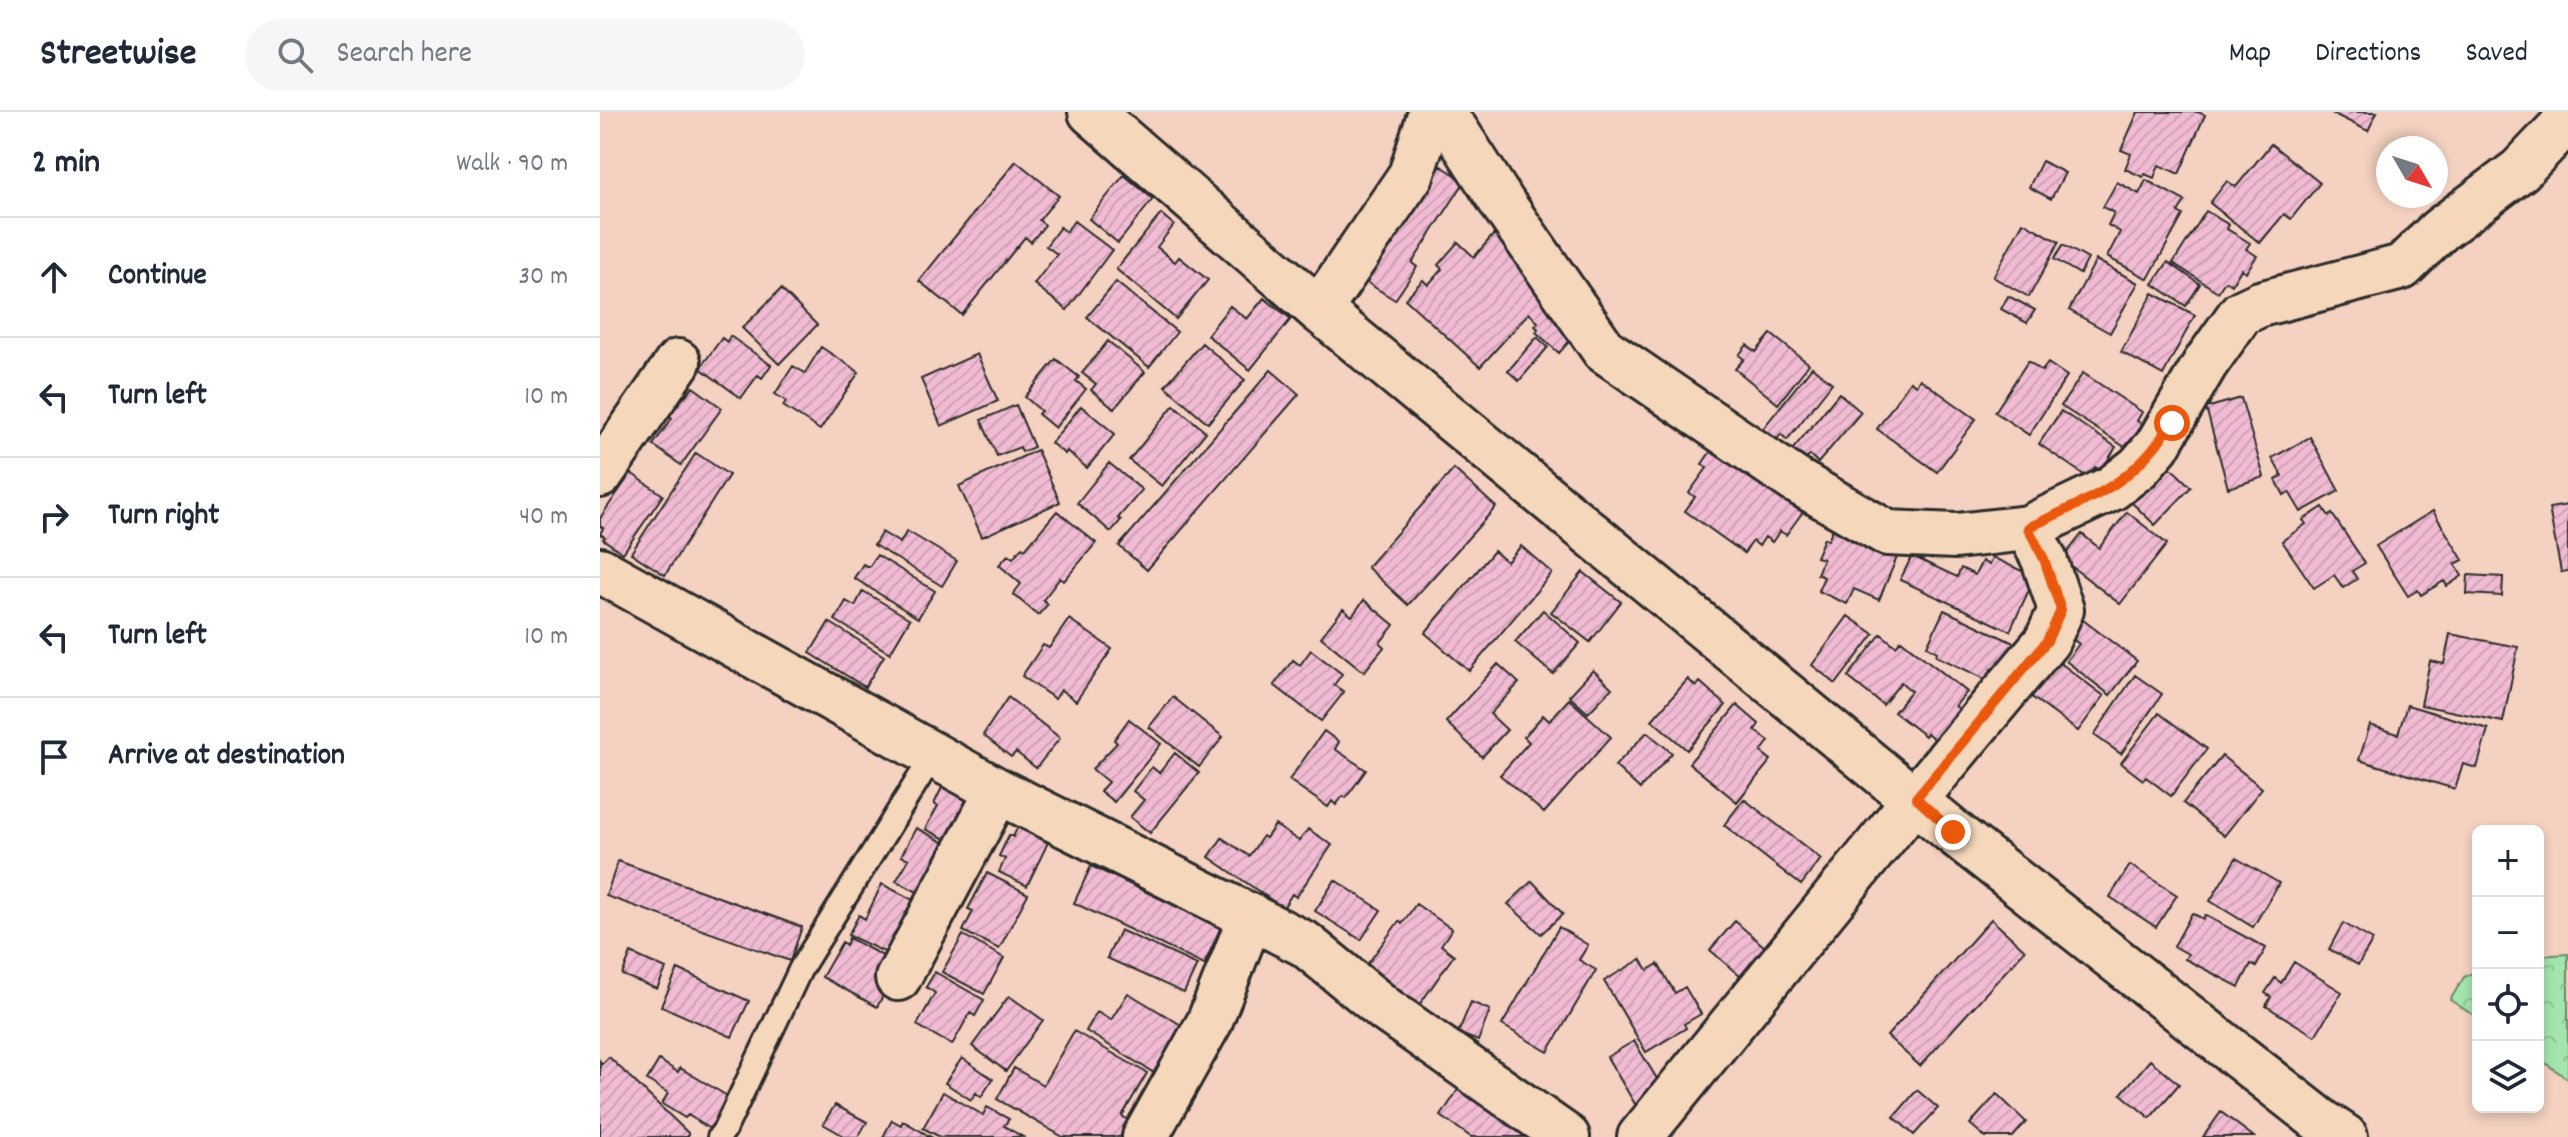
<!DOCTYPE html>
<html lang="en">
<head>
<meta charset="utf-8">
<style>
	body { margin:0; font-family:Dekko,sans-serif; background:#f6f6f7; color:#1f2937 }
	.controls { position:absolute; right:24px; bottom:24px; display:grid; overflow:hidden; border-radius:12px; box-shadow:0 4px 12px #0003 }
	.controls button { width:72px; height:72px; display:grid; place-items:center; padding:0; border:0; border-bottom:2px solid #e0e1e3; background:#fff; color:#1f2937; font:40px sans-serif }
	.compass { position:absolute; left:1776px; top:24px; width:72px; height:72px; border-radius:50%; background:#fff; box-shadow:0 4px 12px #0003; rotate:129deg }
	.stop { position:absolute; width:24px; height:24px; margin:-18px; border:6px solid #ea580c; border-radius:50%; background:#fff }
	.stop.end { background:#ea580c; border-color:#fff; box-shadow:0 2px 8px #0008 }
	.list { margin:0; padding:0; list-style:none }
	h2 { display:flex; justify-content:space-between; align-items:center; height:104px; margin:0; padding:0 32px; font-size:34px }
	h2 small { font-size:26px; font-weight:400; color:#747a83 }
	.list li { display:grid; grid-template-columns:52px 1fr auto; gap:24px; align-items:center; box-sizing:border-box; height:120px; padding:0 32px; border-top:2px solid #e0e1e3 }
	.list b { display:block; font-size:30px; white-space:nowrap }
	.list em { font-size:26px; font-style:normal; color:#747a83 }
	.icon { flex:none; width:44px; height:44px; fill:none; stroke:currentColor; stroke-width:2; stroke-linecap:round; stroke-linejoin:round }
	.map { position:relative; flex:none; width:1968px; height:1025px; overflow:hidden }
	header { display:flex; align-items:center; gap:48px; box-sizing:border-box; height:112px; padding:0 40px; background:#fff; border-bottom:2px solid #e0e1e3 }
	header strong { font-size:38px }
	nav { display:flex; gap:44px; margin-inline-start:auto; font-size:28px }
	.search { width:560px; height:72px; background:#f6f6f7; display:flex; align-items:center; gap:20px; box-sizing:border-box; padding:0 28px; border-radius:44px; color:#747a83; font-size:30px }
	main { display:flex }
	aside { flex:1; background:#fff }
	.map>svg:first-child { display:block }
	.forest { fill:url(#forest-crowns); stroke:#68886c; stroke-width:2 }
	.building { fill:url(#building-hatch); stroke:#2b2b2b; stroke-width:2 }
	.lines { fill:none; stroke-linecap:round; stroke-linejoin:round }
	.lane-casing { stroke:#2b2b2b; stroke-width:28 }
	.street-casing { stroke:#2b2b2b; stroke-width:50 }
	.secondary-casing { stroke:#2b2b2b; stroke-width:50 }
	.lane { stroke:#f5d7bb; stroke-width:22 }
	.street { stroke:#f5d7bb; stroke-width:44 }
	.secondary { stroke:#f5d7bb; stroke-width:44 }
	.route { stroke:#ea580c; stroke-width:10 }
</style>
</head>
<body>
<header>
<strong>Streetwise</strong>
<div class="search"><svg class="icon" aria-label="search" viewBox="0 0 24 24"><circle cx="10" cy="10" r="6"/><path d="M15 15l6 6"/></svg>Search here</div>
<nav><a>Map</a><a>Directions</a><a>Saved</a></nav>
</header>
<main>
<aside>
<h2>2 min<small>Walk · 90 m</small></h2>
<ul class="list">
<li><svg class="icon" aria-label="ahead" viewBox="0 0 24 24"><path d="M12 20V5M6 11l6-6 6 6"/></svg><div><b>Continue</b></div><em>30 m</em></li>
<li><svg class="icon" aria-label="left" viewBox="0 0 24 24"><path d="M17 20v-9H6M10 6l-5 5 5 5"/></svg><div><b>Turn left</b></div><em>10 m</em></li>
<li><svg class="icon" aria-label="right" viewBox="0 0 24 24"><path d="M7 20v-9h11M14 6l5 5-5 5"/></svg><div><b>Turn right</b></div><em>40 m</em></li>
<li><svg class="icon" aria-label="left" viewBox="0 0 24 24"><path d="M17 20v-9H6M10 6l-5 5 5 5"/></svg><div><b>Turn left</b></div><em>10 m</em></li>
<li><svg class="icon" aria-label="arrive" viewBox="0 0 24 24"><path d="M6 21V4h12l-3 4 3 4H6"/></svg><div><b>Arrive at destination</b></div></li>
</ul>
</aside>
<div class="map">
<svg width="1968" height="1025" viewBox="0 0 1968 1025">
	<defs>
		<pattern id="forest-crowns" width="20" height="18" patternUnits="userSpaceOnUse" patternTransform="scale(2)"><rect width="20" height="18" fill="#a4e5ae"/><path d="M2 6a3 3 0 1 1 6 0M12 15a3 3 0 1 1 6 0" fill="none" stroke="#8dc596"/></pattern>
		<pattern id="building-hatch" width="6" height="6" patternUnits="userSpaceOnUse" patternTransform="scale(2)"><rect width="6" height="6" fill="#f1bbd3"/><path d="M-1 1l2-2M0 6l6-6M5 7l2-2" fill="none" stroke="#cfa1b5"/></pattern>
	</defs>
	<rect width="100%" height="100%" fill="#f4d1c0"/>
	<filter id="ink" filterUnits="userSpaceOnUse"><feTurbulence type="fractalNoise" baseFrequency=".0125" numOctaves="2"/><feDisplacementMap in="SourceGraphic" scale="16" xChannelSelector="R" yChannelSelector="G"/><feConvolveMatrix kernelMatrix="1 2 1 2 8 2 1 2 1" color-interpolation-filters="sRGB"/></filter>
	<g filter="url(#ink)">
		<path class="forest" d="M 1968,842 L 1968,967 L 1938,946 L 1938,844 Z
			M 1878,858 L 1878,906 L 1850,888 L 1864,865 Z"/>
		<path class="building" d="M 1538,0 L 1598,0 L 1605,3 L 1579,62 L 1559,53 L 1554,66 L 1545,62 L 1543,65 L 1525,57 L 1531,42 L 1521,38 Z
			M 1730,0 L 1777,0 L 1768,19 Z
			M 1671,32 L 1720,71 L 1691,107 L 1684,102 L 1660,131 L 1610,91 L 1627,69 L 1636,75 Z
			M 416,49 L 459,84 L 439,108 L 445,113 L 431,130 L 425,125 L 362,203 L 319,169 Z
			M 1442,49 L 1465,61 L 1451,87 L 1429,75 Z
			M 841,54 L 865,69 L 812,151 L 817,155 L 795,188 L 766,170 Z
			M 524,63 L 553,87 L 518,131 L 489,107 Z
			M 1546,68 L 1585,89 L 1578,100 L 1583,103 L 1548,167 L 1507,145 L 1520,120 L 1508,113 L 1514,101 L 1503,95 L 1517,70 L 1539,82 Z
			M 1606,99 L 1629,113 L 1627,117 L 1650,131 L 1646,137 L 1657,144 L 1646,160 L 1641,157 L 1632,173 L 1625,169 L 1618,180 L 1573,151 Z
			M 561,102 L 574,113 L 557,135 L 575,150 L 579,145 L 608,168 L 576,207 L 516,157 Z
			M 474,109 L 512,138 L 467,198 L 434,172 L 457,142 L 446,134 L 460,115 L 466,120 Z
			M 1423,110 L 1459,130 L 1429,185 L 1393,165 Z
			M 894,122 L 983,214 L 959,241 L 936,220 L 938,217 L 935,214 L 938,210 L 929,201 L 880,255 L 805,187 L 823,168 L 828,173 L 842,157 L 838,153 L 858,130 L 874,145 Z
			M 1463,133 L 1488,147 L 1480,162 L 1454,147 Z
			M 1496,148 L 1538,171 L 1510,221 L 1469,198 Z
			M 1568,150 L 1600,172 L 1586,194 L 1553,172 Z
			M 516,170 L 577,220 L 549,255 L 487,205 Z
			M 181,177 L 217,213 L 179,252 L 142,216 Z
			M 1553,181 L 1595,203 L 1563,263 L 1521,240 Z
			M 1408,184 L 1435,198 L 1427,211 L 1401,197 Z
			M 664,186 L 691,207 L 650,258 L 607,223 L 630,194 L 647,207 Z
			M 1171,222 L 1209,252 L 1178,292 L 1135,257 L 1144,247 L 1139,243 L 1147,233 L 1156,240 Z
			M 130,224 L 171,253 L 162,266 L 158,263 L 141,286 L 100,256 L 122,226 L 127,230 Z
			M 937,225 L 948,235 L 919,269 L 908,259 Z
			M 508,229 L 545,260 L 514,297 L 491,278 L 496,272 L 482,261 Z
			M 602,231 L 645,268 L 608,311 L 565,274 Z
			M 221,235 L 259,260 L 220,318 L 183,294 L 186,289 L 175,282 L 193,254 L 205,261 Z
			M 377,242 L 398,289 L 341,314 L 321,267 Z
			M 456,247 L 479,265 L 476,269 L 486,277 L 455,316 L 438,302 L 441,299 L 425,285 Z
			M 1428,249 L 1442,259 L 1448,251 L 1467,264 L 1429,323 L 1395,300 Z
			M 1212,255 L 1232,271 L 1187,328 L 1181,322 L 1175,330 L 1161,319 Z
			M 671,258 L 699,282 L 547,458 L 519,434 Z
			M 1483,261 L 1542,300 L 1537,309 L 1547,315 L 1531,339 L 1461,294 Z
			M 1320,267 L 1376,307 L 1337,360 L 1277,317 L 1310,269 L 1316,273 Z
			M 93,275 L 122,296 L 81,353 L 53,333 L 72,306 L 68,303 Z
			M 1239,281 L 1261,300 L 1218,351 L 1210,343 L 1205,349 L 1192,338 Z
			M 1641,286 L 1664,365 L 1628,376 L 1606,296 Z
			M 416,293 L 434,335 L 422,340 L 420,335 L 397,344 L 381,308 Z
			M 574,293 L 606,320 L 562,374 L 529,348 Z
			M 481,294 L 515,322 L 487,356 L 467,339 L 465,342 L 451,331 Z
			M 1461,299 L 1516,335 L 1501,359 L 1495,355 L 1487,365 L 1439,332 Z
			M 1710,325 L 1739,379 L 1701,400 L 1689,380 L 1684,383 L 1676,368 L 1682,364 L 1672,346 Z
			M 1115,333 L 1210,390 L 1186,423 L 1180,419 L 1172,430 L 1165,425 L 1159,434 L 1153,429 L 1144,441 L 1085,399 L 1095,385 L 1089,381 L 1107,356 L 1102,352 Z
			M 437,338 L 460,390 L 382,425 L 359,374 Z
			M 96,341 L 129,363 L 65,463 L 31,441 Z
			M 1565,350 L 1591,375 L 1555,413 L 1529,388 Z
			M 509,351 L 542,378 L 518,406 L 521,408 L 511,420 L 477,391 Z
			M 854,357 L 896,395 L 808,493 L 767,455 Z
			M 31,361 L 63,383 L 23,441 L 3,427 L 5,425 L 0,422 L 3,416 L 0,414 L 0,406 Z
			M 1968,393 L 1968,459 L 1961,460 L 1949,396 Z
			M 1723,395 L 1729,404 L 1732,402 L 1765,451 L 1752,459 L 1757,467 L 1743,476 L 1734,463 L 1714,476 L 1682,429 L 1706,412 L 1703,408 Z
			M 457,399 L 496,431 L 464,469 L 460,466 L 443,488 L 448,492 L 438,503 L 413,482 L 421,472 L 399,453 L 408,443 L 413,446 L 422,435 L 425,437 Z
			M 1833,399 L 1863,448 L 1855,452 L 1862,464 L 1847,474 L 1844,469 L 1821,483 L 1818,478 L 1808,484 L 1776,434 Z
			M 1527,400 L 1567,432 L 1520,492 L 1462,447 L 1482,422 L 1499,436 Z
			M 1238,404 L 1303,431 L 1279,488 L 1254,477 L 1247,492 L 1218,479 L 1224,465 L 1217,462 L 1223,447 L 1216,445 L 1224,426 L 1228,428 Z
			M 307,419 L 357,449 L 342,474 L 274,433 L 282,420 L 300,431 Z
			M 921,434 L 952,461 L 869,559 L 825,521 L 894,439 L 907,450 Z
			M 277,443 L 335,479 L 318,506 L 254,466 L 263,452 L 269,455 Z
			M 1312,444 L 1357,465 L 1361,456 L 1375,463 L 1382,449 L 1389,453 L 1392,445 L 1435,465 L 1410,519 L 1300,468 Z
			M 983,460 L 1021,490 L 990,530 L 951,500 Z
			M 1868,463 L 1903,465 L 1902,484 L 1867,482 Z
			M 263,479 L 310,507 L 290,541 L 235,508 L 246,489 L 255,494 Z
			M 764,488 L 794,513 L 780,531 L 784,535 L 764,560 L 721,525 L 743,497 L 752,504 Z
			M 943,498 L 980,531 L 953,562 L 915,530 Z
			M 1344,498 L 1422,535 L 1402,563 L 1391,557 L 1387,568 L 1336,544 L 1337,540 L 1327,534 Z
			M 1248,504 L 1274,522 L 1236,572 L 1212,553 Z
			M 469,507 L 512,537 L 476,589 L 461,578 L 455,587 L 422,564 L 443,533 L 449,536 Z
			M 1483,508 L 1537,549 L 1510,583 L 1466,549 L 1479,532 L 1470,525 Z
			M 229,510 L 284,544 L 265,575 L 210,541 Z
			M 1281,522 L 1296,534 L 1301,528 L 1367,580 L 1355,594 L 1362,599 L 1335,628 L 1327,621 L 1325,624 L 1294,600 L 1311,579 L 1301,570 L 1283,593 L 1248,565 Z
			M 1850,522 L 1918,535 L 1903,610 L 1821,593 L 1830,549 L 1844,552 Z
			M 711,538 L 742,562 L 734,573 L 744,580 L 721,609 L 674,573 L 693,548 L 700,553 Z
			M 1455,547 L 1504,584 L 1478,619 L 1429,583 Z
			M 898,552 L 919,571 L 890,602 L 907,618 L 882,645 L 846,610 Z
			M 993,558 L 1012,576 L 988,601 L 969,584 Z
			M 1535,563 L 1562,582 L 1521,642 L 1494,623 Z
			M 1088,567 L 1096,575 L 1100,570 L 1126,593 L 1087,638 L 1052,608 Z
			M 408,585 L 460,626 L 436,656 L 416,640 L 411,645 L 383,623 Z
			M 573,585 L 623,625 L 599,655 L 549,615 Z
			M 969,587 L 1011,625 L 944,701 L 900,663 L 929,630 L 924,625 L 943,603 L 949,609 Z
			M 1137,593 L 1159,612 L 1155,618 L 1169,629 L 1161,640 L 1171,648 L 1137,690 L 1089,651 Z
			M 1807,593 L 1888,617 L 1877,656 L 1863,652 L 1855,677 L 1759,648 L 1770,613 L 1798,622 Z
			M 1559,601 L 1607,637 L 1571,684 L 1546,665 L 1543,668 L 1521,651 Z
			M 529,607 L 561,632 L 514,690 L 500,679 L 508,670 L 492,657 L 517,631 L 514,628 Z
			M 724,619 L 739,630 L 735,637 L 766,658 L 746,686 L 743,684 L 736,693 L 732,689 L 728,695 L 689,668 Z
			M 1047,620 L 1072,641 L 1040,677 L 1015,654 Z
			M 575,641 L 599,661 L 550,721 L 530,705 L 544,688 L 533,679 L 552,655 L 559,661 Z
			M 1622,644 L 1662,676 L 1624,724 L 1583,691 Z
			M 348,663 L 384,685 L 357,733 L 325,717 L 338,694 L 334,692 Z
			M 1144,687 L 1221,747 L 1201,773 L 1124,713 Z
			M 424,702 L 455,716 L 427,774 L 399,760 L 405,747 L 399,744 L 409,723 L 413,725 Z
			M 675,713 L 699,729 L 708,717 L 732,733 L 696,785 L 692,782 L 683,796 L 609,745 L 622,726 L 649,744 L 663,724 L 666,726 Z
			M 316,716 L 353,735 L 327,785 L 296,769 L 309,747 L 301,744 Z
			M 1636,746 L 1679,771 L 1653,815 L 1610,789 Z
			M 18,749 L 202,815 L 190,849 L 6,784 Z
			M 1530,753 L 1577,783 L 1556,815 L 1510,785 Z
			M 491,754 L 621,815 L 604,853 L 474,791 Z
			M 387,761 L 428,782 L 399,837 L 363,819 L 373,799 L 368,797 Z
			M 735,768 L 781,798 L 761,828 L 715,799 Z
			M 932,769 L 963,802 L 941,822 L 908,792 Z
			M 282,772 L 325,794 L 299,847 L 248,823 L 259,803 L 265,807 Z
			M 816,792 L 852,817 L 841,833 L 854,843 L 820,892 L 808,884 L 805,888 L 766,854 L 799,809 L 802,812 Z
			M 1592,801 L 1603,807 L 1605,803 L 1666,836 L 1656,855 L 1651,852 L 1639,875 L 1585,847 L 1588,842 L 1574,834 Z
			M 1391,807 L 1425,838 L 1320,954 L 1287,924 Z
			M 1135,809 L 1166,836 L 1141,865 L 1110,838 Z
			M 1743,811 L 1773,828 L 1758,853 L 1729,837 Z
			M 959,815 L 988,833 L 979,848 L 996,858 L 948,940 L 902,913 Z
			M 520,818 L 597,853 L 584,881 L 507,846 Z
			M 363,823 L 404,846 L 384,882 L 342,860 Z
			M 249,826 L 300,853 L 277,895 L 222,865 L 242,830 L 246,833 Z
			M 31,841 L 66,857 L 57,877 L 22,863 Z
			M 1041,847 L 1048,858 L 1058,852 L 1075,881 L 1085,875 L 1101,902 L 1084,912 L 1086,916 L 1046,940 L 1004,869 Z
			M 1694,850 L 1742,880 L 1715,924 L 1666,894 L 1671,885 L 1665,881 L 1675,866 L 1681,871 Z
			M 78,857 L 149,889 L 132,925 L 61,894 Z
			M 335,860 L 384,888 L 375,904 L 370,901 L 352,933 L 317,913 L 335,881 L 326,875 Z
			M 528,881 L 588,917 L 559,964 L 486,919 L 497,900 L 511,908 Z
			M 409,884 L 443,908 L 406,959 L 372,934 Z
			M 871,890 L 890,898 L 878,929 L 858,921 Z
			M 474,919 L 547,961 L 522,1004 L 529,1009 L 520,1025 L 463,1025 L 397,987 L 414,956 L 443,973 Z
			M 1034,929 L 1065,980 L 1038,997 L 1007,945 Z
			M 9,945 L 88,1021 L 88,1025 L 0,1025 L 0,949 L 2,952 Z
			M 362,946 L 393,967 L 381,985 L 376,981 L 371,988 L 345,971 Z
			M 59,948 L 78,960 L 80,956 L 129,985 L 110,1017 L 88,1003 L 85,1006 L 62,992 L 68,981 L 47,968 Z
			M 1550,948 L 1579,972 L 1550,1006 L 1521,982 Z
			M 865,967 L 952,1025 L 871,1025 L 841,1004 Z
			M 1317,978 L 1338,996 L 1314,1023 L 1294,1005 Z
			M 343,980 L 383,1003 L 387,995 L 409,1007 L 404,1014 L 423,1025 L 340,1025 L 323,1016 Z
			M 1397,982 L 1426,1010 L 1413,1025 L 1385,1025 L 1370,1012 Z
			M 235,993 L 267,1010 L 258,1025 L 246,1025 L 223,1012 Z
			M 1621,1000 L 1654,1025 L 1603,1025 Z
			M 292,1008 L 301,1013 L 303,1009 L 331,1025 L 283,1025 Z"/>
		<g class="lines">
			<defs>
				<path id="lane" d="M 119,1025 L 125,1017 L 201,856 L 334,642"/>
				<path id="street" d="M 837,0 L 856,19 L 903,92 L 1004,238 L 1195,368 L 1287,421 L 1356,424 L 1428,416
					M 719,198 L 811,63 L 831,0
					M 0,363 L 78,250
					M 0,458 L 398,679 L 705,832 L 786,898 L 967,1025
					M 298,866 L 398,679
					M 545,1025 L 609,911 L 651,804
					M 1040,1025 L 1316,686 L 1447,529 L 1461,498 L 1444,447 L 1428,416 L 1512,376 L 1539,355 L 1557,334 L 1605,252 L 1641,201 L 1660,192 L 1802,155 L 1840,118 L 1920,58 L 1961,15 L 1968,1"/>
				<path id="secondary" d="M 491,0 L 719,198 L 1353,720 L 1721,1009 L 1745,1025"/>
			</defs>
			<use href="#lane" class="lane-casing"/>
			<use href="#street" class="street-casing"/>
			<use href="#secondary" class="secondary-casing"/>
			<use href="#lane" class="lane"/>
			<use href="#street" class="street"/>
			<use href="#secondary" class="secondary"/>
		</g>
	</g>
	<g class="lines" filter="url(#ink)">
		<path class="route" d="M 1353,720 L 1316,686 L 1447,529 L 1461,498 L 1444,447 L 1428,416 C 1494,384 1530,375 1572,311"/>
	</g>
</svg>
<div class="controls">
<button>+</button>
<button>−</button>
<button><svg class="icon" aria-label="locate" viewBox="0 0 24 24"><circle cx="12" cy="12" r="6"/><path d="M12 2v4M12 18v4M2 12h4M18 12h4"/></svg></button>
<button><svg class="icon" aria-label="layers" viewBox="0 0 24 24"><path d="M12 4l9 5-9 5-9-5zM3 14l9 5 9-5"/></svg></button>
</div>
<svg class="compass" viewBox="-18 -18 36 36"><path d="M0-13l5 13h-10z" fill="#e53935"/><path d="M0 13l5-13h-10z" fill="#747a83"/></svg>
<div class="stop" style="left:1572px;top:311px"></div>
<div class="stop end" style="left:1353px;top:720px"></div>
</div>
</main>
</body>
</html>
